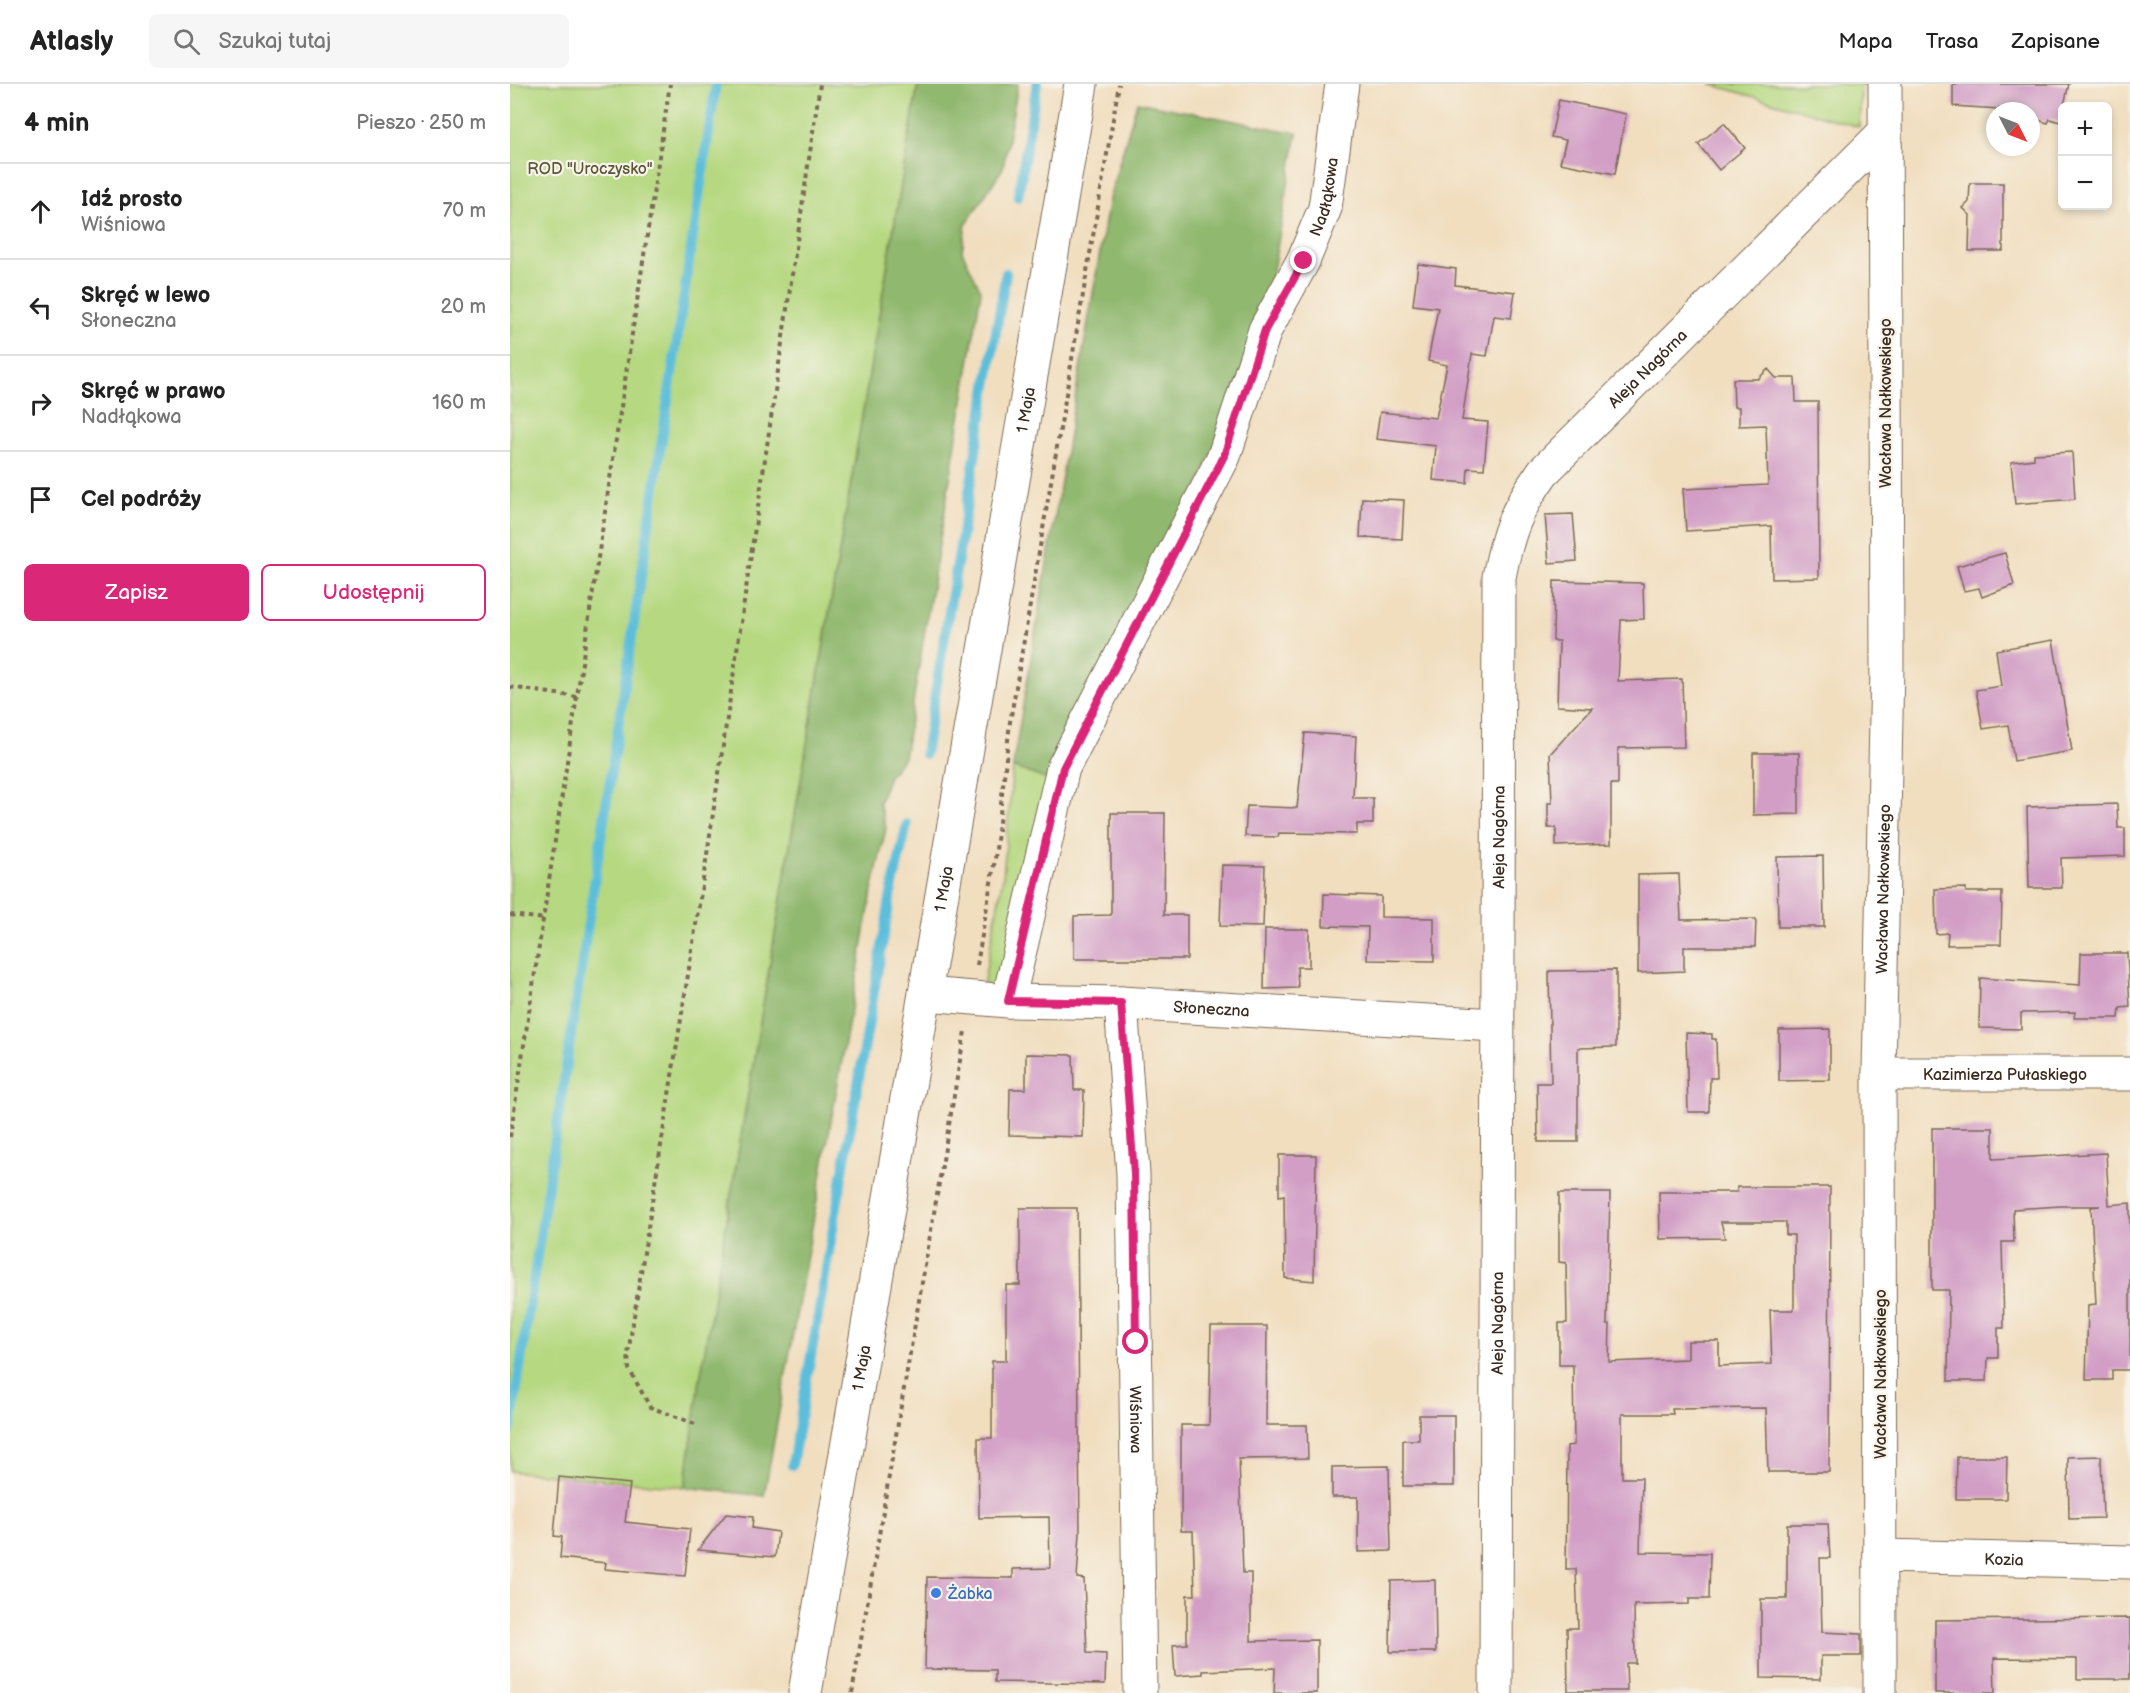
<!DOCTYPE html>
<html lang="pl">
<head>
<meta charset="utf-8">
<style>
	body { margin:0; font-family:"Balsamiq Sans",sans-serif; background:#f6f6f6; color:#222 }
	.controls { position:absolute; right:18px; top:18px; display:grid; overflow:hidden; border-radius:9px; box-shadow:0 3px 9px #0003 }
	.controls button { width:54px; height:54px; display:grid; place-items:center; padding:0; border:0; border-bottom:2px solid #e0e0e0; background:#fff; color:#222; font:30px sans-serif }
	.compass { position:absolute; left:1476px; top:18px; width:54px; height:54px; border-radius:50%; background:#fff; box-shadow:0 3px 9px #0003; rotate:132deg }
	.stop { position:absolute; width:18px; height:18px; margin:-14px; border:4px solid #db2777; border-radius:50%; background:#fff }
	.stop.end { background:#db2777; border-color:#fff; box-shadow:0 2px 6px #0008 }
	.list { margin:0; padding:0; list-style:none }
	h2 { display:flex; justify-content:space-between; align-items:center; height:78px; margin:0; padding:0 24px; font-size:26px }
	h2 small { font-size:20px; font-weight:400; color:#767676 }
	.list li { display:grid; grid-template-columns:39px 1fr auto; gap:18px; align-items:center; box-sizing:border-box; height:96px; padding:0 24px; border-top:2px solid #e0e0e0 }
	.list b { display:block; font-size:22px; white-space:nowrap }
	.list p { margin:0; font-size:20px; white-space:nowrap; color:#767676 }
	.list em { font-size:20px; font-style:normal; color:#767676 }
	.actions { display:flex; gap:12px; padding:18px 24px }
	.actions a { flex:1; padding:14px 0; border:2px solid #db2777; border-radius:9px; text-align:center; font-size:21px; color:#db2777 }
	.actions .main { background:#db2777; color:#fff }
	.icon { flex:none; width:33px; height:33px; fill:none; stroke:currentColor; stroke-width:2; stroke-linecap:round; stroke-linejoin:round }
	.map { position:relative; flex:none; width:1620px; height:1609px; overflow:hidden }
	header { display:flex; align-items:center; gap:36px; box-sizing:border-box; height:84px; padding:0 30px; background:#fff; border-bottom:2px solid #e0e0e0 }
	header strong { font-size:28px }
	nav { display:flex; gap:33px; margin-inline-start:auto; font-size:21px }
	.search { width:420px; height:54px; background:#f6f6f6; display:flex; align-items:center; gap:15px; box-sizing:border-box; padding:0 21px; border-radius:9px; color:#767676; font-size:22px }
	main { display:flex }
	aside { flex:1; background:#fff }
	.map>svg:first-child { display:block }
	.green { fill:#b5d880; stroke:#78814f; stroke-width:1.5 }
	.forest { fill:#90b86e; stroke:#667146; stroke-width:1.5 }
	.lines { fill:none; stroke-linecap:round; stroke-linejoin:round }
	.stream { stroke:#5bbeda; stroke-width:10 }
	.building { fill:#d29ec6 }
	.minor-casing { stroke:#7b6956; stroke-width:35 }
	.major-casing { stroke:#7b6956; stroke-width:35 }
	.path { stroke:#7b6956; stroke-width:4; stroke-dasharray:4.5 4.5; stroke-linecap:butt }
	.minor { stroke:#fff; stroke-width:33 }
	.major { stroke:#fff; stroke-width:33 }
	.route { stroke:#db2777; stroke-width:8 }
	.shop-dot { fill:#3f7fe0; stroke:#f7f3e8; stroke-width:2 }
	.labels { text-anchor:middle; stroke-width:4.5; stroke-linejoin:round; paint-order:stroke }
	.park-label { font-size:16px; fill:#5a5636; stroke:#f7f3e8 }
	.street-label { font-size:16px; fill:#3b2a1e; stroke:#f7f3e8 }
	.shop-label { font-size:16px; fill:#366cbe; stroke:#f7f3e8; text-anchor:start }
</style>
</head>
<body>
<header>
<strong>Atlasly</strong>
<div class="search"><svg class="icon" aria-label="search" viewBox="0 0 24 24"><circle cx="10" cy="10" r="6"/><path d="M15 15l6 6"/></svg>Szukaj tutaj</div>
<nav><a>Mapa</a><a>Trasa</a><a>Zapisane</a></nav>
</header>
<main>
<aside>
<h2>4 min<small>Pieszo · 250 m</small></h2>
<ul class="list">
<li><svg class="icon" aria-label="ahead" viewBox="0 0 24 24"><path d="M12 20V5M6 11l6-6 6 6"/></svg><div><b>Idź prosto</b><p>Wiśniowa</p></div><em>70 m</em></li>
<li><svg class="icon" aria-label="left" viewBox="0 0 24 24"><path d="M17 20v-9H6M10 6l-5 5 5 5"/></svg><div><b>Skręć w lewo</b><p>Słoneczna</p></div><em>20 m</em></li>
<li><svg class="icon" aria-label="right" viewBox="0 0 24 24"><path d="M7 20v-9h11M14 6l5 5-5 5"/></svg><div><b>Skręć w prawo</b><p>Nadłąkowa</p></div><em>160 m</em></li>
<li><svg class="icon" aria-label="arrive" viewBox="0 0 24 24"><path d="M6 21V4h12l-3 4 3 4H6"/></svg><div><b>Cel podróży</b></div></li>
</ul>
<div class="actions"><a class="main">Zapisz</a><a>Udostępnij</a></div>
</aside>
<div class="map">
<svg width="1620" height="1609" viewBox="0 0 1620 1609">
	<rect width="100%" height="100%" fill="#f7f3e8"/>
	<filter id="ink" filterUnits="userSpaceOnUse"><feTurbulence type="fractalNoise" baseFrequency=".0167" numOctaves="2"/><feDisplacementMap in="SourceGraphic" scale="12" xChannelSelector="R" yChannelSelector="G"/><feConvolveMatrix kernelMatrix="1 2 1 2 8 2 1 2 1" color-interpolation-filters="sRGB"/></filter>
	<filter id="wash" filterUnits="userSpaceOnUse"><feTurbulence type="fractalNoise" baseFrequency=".008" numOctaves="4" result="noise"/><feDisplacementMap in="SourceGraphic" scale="24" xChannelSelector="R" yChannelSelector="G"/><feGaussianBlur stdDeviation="1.35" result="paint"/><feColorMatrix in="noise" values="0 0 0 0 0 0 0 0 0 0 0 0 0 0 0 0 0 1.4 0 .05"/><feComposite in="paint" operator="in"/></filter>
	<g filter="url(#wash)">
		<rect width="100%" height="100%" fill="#f1debf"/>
		<path class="green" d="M 0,0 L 408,0 L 190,1296 L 175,1403 L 0,1387 Z
			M 1200,0 L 1351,0 L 1349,43 Z
			M 503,683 L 541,697 L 494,900 L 473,902 L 493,793 Z"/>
		<path class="forest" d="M 408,0 L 508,0 L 493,84 L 456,140 L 452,167 L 471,207 L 394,673 L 379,692 L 369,719 L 376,744 L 363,802 L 254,1412 L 175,1403 L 190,1296 Z
			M 627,18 L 787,49 L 754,238 L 688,403 L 541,697 L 503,683 L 505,668 L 599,115 Z"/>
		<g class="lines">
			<path class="stream" d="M 508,113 L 527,0
				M 415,670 L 496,189
				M 0,1348 C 68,898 139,450 206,0
				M 282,1381 L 381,810 L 397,740"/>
		</g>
		<g id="blocks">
			<path class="building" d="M 1443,0 L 1559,0 L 1550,38 L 1540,35 L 1538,39 L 1521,34 L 1521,27 L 1443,22 Z
				M 1049,16 L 1116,30 L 1105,90 L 1050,79 L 1056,56 L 1041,53 Z
				M 1214,39 L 1235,64 L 1209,86 L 1188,60 Z
				M 1460,99 L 1493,99 L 1493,167 L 1459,167 L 1460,131 L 1453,124 L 1459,118 Z
				M 908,180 L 946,185 L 945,201 L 1005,208 L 1001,234 L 984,232 L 977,272 L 962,270 L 952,336 L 978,338 L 974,385 L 958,384 L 957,399 L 923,396 L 926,362 L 866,355 L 870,328 L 926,334 L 937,281 L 918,277 L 928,224 L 903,221 Z
				M 1258,285 L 1266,294 L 1285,294 L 1286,318 L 1308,318 L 1309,494 L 1262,495 L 1261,442 L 1176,447 L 1173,405 L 1258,401 L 1256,341 L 1229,342 L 1229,323 L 1224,323 L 1223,295 L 1248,295 Z
				M 1562,368 L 1565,415 L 1505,420 L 1501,378 L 1524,375 L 1524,370 Z
				M 852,414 L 894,416 L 892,455 L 850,453 Z
				M 1063,430 L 1067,477 L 1039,479 L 1035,431 Z
				M 1495,469 L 1504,501 L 1472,513 L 1469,504 L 1454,507 L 1447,482 Z
				M 1044,497 L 1133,499 L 1134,535 L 1111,536 L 1108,597 L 1172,595 L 1174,663 L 1108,664 L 1108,700 L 1101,700 L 1101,760 L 1046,762 L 1046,744 L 1038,744 L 1038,719 L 1042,719 L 1040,670 L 1082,624 L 1047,622 L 1049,557 L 1043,557 Z
				M 1543,556 L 1562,667 L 1504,677 L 1498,641 L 1473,645 L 1466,606 L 1491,602 L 1486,566 Z
				M 795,649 L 846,652 L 843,714 L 863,714 L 863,740 L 847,740 L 847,750 L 769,749 L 768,753 L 735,752 L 737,722 L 787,724 Z
				M 1243,669 L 1289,669 L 1289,730 L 1243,731 Z
				M 1607,720 L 1608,744 L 1615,744 L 1615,772 L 1551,774 L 1552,804 L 1519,804 L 1517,723 Z
				M 601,729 L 655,729 L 654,831 L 677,831 L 677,875 L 564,875 L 564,832 L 601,831 Z
				M 1313,772 L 1314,843 L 1268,843 L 1267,773 Z
				M 712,781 L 755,782 L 753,843 L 710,842 Z
				M 1169,790 L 1171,836 L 1246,835 L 1245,863 L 1174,863 L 1174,887 L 1128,889 L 1128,791 Z
				M 1456,804 L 1456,808 L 1492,808 L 1491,860 L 1437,861 L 1438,849 L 1426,850 L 1425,805 Z
				M 814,810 L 871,812 L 871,833 L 924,834 L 924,877 L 857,876 L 858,843 L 813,842 Z
				M 755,845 L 799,845 L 799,883 L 787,883 L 788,904 L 754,905 Z
				M 1571,869 L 1617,869 L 1620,923 L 1610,924 L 1609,934 L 1564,934 L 1565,928 L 1511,929 L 1511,945 L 1469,944 L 1470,894 L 1570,901 Z
				M 1106,886 L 1106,963 L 1068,964 L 1068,1058 L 1028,1058 L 1027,999 L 1041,999 L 1039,887 Z
				M 1320,945 L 1320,996 L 1269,997 L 1269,946 Z
				M 1176,949 L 1202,950 L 1202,955 L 1206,955 L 1207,994 L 1200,994 L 1199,1028 L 1178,1028 Z
				M 516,970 L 563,971 L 564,1006 L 574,1006 L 573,1053 L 499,1051 L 500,1005 L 516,1005 Z
				M 1422,1044 L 1483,1044 L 1483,1075 L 1596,1069 L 1599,1121 L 1620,1119 L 1620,1286 L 1602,1286 L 1602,1296 L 1576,1296 L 1578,1221 L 1586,1220 L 1581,1123 L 1590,1122 L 1551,1122 L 1503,1125 L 1504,1158 L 1492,1158 L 1494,1244 L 1488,1244 L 1488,1274 L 1478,1274 L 1477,1297 L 1438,1297 L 1439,1206 L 1422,1206 Z
				M 769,1071 L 806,1071 L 804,1197 L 775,1194 L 774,1111 L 769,1112 Z
				M 1227,1103 L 1320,1103 L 1319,1388 L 1258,1388 L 1256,1324 L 1162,1325 L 1163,1330 L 1112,1330 L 1112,1394 L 1132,1394 L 1130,1468 L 1200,1469 L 1199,1515 L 1179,1515 L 1179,1520 L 1124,1521 L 1125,1579 L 1116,1579 L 1117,1607 L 1058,1607 L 1057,1544 L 1068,1544 L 1066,1485 L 1056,1485 L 1057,1362 L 1064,1361 L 1063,1281 L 1049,1281 L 1049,1239 L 1057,1239 L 1056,1179 L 1049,1178 L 1049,1109 L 1100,1109 L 1097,1240 L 1100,1240 L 1099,1278 L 1178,1275 L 1178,1257 L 1209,1257 L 1209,1282 L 1262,1280 L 1260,1226 L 1284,1226 L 1284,1151 L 1276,1151 L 1276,1138 L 1211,1138 L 1215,1154 L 1150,1155 L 1149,1108 L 1227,1108 Z
				M 510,1124 L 567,1124 L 570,1449 L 567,1494 L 574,1495 L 577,1569 L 596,1570 L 595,1600 L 485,1598 L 485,1586 L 415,1585 L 417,1493 L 503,1494 L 503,1485 L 540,1484 L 539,1433 L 469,1434 L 468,1354 L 482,1354 L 482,1277 L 496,1277 L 496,1201 L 510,1201 Z
				M 701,1242 L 757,1242 L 756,1341 L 797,1341 L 798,1374 L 729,1375 L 733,1489 L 741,1489 L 741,1557 L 807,1556 L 807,1609 L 764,1609 L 765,1584 L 693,1587 L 693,1590 L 665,1592 L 663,1561 L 677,1560 L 677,1511 L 685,1511 L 683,1447 L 671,1447 L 671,1341 L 699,1341 Z
				M 909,1331 L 944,1331 L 944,1402 L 893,1402 L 893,1356 L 909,1356 Z
				M 1591,1372 L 1593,1434 L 1559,1435 L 1558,1373 Z
				M 1447,1373 L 1497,1373 L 1496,1415 L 1446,1415 Z
				M 879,1382 L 881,1467 L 848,1468 L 848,1413 L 822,1413 L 822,1383 Z
				M 49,1393 L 120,1400 L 115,1438 L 180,1445 L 175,1492 L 95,1485 L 96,1479 L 50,1474 L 52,1453 L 44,1452 Z
				M 216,1430 L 243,1433 L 242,1444 L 268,1448 L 265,1473 L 188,1466 Z
				M 1277,1440 L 1318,1440 L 1320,1474 L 1310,1474 L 1312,1548 L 1351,1550 L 1351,1572 L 1311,1572 L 1311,1595 L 1251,1594 L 1251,1515 L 1277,1515 Z
				M 925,1496 L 926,1568 L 880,1568 L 881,1497 Z
				M 1620,1534 L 1620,1595 L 1567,1595 L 1567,1575 L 1484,1574 L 1485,1609 L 1425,1609 L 1425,1536 Z"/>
		</g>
	</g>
	<g filter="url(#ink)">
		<use href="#blocks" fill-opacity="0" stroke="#7b6956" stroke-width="1.5"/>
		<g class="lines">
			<defs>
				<g id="minor">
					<path id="s1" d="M 417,910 L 498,917 L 611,919 L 986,941"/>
					<path id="s2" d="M 498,917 L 553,684 L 714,372 L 755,246 L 793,177 L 815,124 L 832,0"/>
					<path id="s3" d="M 611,919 L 623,1090 L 630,1609"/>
					<path id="s4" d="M 1369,990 L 1620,990"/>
					<path id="s5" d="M 1370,1472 L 1620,1478"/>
					<path id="s6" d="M 986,1609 L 989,493 C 998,447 1006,426 1033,388 L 1374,49"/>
					<path id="s7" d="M 1370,1609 L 1369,990 L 1377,581 L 1375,0"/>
				</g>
				<g id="major">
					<path id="s8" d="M 295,1609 L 571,0"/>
				</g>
			</defs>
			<use href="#minor" class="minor-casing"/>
			<use href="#major" class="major-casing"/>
			<path class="path" d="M 0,603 L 67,613
				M 0,831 L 35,835
				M 467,881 L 485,775 L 500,638 L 609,0
				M 0,1053 L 160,0
				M 185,1340 L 140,1323 L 119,1285 L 118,1270 L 198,764 L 310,0
				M 342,1609 L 455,947"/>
			<use href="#minor" class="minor"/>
			<use href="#major" class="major"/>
		</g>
	</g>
	<g class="lines" filter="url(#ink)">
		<path class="route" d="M 626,1258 L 624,1090 L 611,919 L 498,917 L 553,684 L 714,372 L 755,246 L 794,177"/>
	</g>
	<circle class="shop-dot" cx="426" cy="1509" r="6"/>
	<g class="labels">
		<g class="park-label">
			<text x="80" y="90">ROD "Uroczysko"</text>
		</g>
		<g class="street-label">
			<text dy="6" stroke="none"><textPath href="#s2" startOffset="870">Nadłąkowa</textPath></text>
			<text dy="6" stroke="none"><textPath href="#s6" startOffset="1378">Aleja Nagórna</textPath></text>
			<text transform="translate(1375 319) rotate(-90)" y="6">Wacława Nałkowskiego</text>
			<text dy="6" stroke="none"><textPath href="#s8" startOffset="1302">1 Maja</textPath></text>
			<text dy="6" stroke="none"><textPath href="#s6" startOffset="856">Aleja Nagórna</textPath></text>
			<text dy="6" stroke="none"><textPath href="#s7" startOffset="804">Wacława Nałkowskiego</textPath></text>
			<text dy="6" stroke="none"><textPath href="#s8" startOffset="816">1 Maja</textPath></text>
			<text dy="6" stroke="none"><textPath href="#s1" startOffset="285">Słoneczna</textPath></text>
			<text dy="6" stroke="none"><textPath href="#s4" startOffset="126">Kazimierza Pułaskiego</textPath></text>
			<text dy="6" stroke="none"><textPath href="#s6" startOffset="370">Aleja Nagórna</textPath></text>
			<text dy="6" stroke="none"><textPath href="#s8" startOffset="330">1 Maja</textPath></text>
			<text transform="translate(1370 1290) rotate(-90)" y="6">Wacława Nałkowskiego</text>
			<text dy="6" stroke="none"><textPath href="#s3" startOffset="417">Wiśniowa</textPath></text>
			<text dy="6" stroke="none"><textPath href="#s5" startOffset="124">Kozia</textPath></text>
		</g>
		<g class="shop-label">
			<text x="438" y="1515">Żabka</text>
		</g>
	</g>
</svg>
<div class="controls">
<button>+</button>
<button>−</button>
</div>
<svg class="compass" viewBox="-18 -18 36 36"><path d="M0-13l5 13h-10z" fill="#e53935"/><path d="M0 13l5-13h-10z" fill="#767676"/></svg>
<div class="stop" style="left:626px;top:1258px"></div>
<div class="stop end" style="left:794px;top:177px"></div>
</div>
</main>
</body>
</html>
